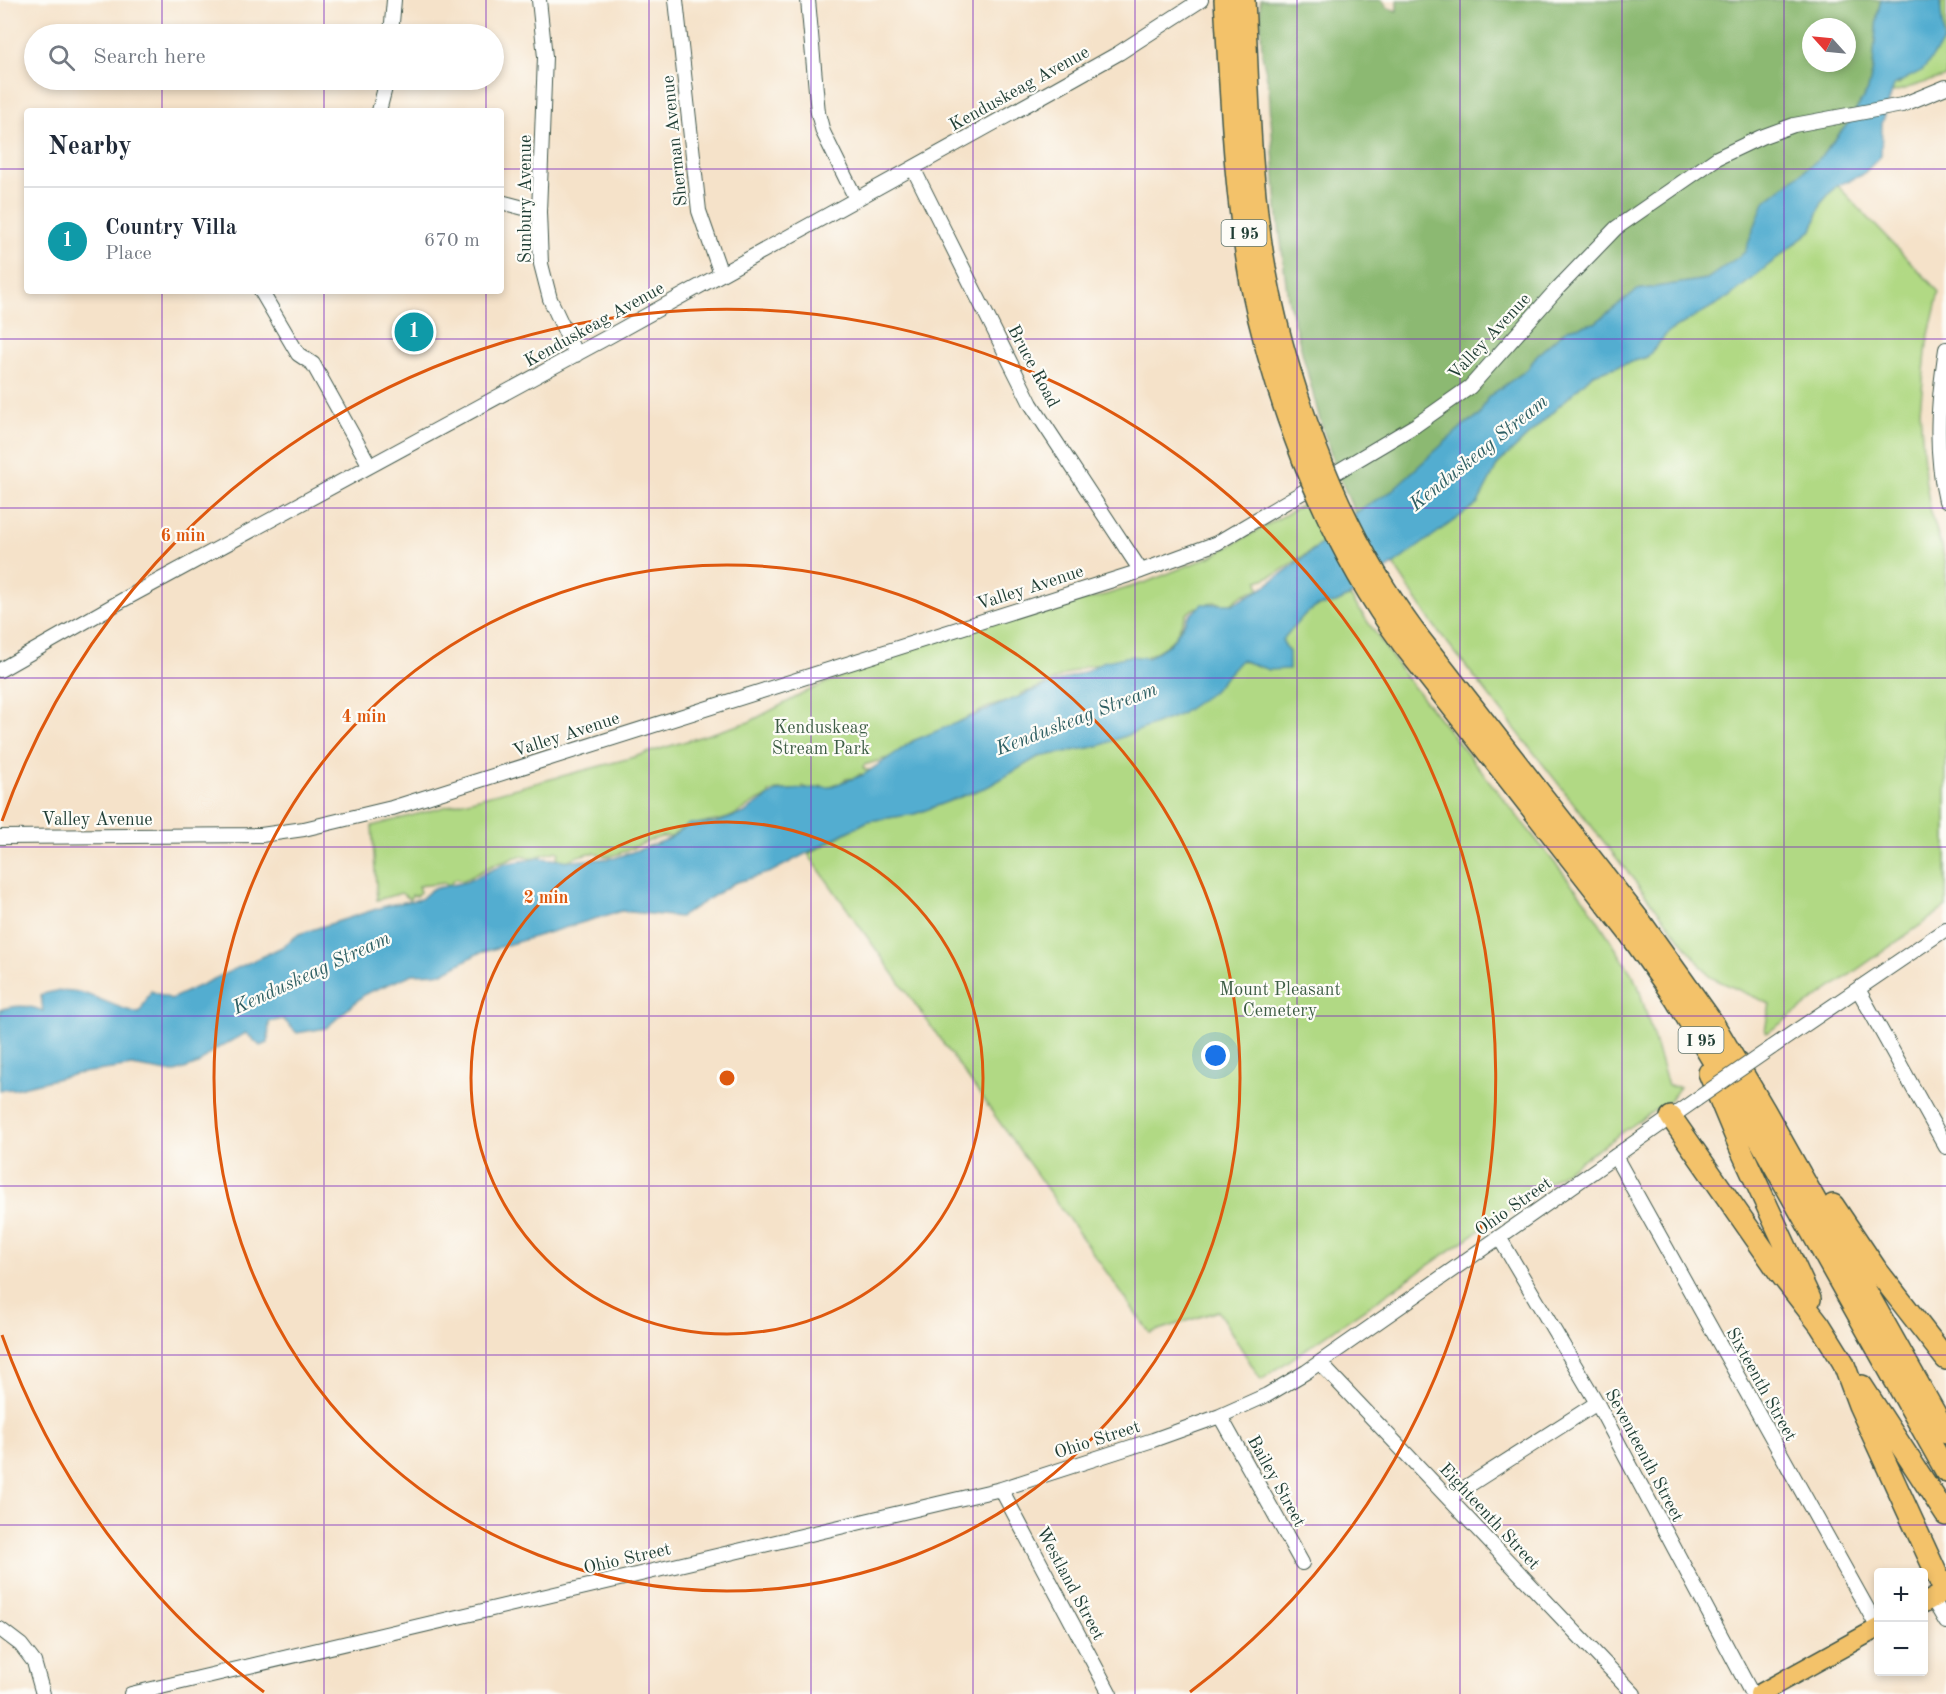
<!DOCTYPE html>
<html lang="en">
<head>
<meta charset="utf-8">
<style>
	body { margin:0; font-family:"Old Standard TT",serif; background:#f6f6f7; color:#1f2937 }
	.controls { position:absolute; right:18px; bottom:18px; display:grid; overflow:hidden; border-radius:6px; box-shadow:0 3px 9px #0003 }
	.controls button { width:54px; height:54px; display:grid; place-items:center; padding:0; border:0; border-bottom:2px solid #e0e1e3; background:#fff; color:#1f2937; font:30px sans-serif }
	.compass { position:absolute; left:1802px; top:18px; width:54px; height:54px; border-radius:50%; background:#fff; box-shadow:0 3px 9px #0003; rotate:297deg }
	.you { position:absolute; left:1216px; top:1056px; width:21px; height:21px; margin:-15px; border:4px solid #fff; border-radius:50%; background:#1a73e8; box-shadow:0 0 0 9px #1a73e833 }
	.badge { display:grid; place-items:center; width:39px; height:39px; border-radius:50%; background:#111827; color:#fff; font-size:20px; font-weight:700 }
	.pin { position:absolute; translate:-50% -50%; border:3px solid #fff; box-shadow:0 2px 6px #0006 }
	.list { margin:0; padding:0; list-style:none }
	h2 { display:flex; justify-content:space-between; align-items:center; height:78px; margin:0; padding:0 24px; font-size:26px }
	h2 small { font-size:20px; font-weight:400; color:#747a83 }
	.list li { display:grid; grid-template-columns:39px 1fr auto; gap:18px; align-items:center; box-sizing:border-box; height:108px; padding:0 24px; border-top:2px solid #e0e1e3 }
	.list b { display:block; font-size:22px; white-space:nowrap }
	.list p { margin:0; font-size:20px; white-space:nowrap; color:#747a83 }
	.list em { font-size:20px; font-style:normal; color:#747a83 }
	.icon { flex:none; width:33px; height:33px; fill:none; stroke:currentColor; stroke-width:2; stroke-linecap:round; stroke-linejoin:round }
	.map { position:relative; flex:none; width:1946px; height:1694px; overflow:hidden }
	.search { position:absolute; background:#fff; box-shadow:0 3px 9px #0003; left:24px; top:24px; width:480px; height:66px; display:flex; align-items:center; gap:15px; box-sizing:border-box; padding:0 21px; border-radius:33px; color:#747a83; font-size:22px }
	.panel { position:absolute; background:#fff; box-shadow:0 3px 9px #0003; left:24px; top:108px; width:480px; height:186px; border-radius:6px }
	.map>svg:first-child { display:block }
	.green { fill:#b1d984; stroke:#688b5c; stroke-width:1.5 }
	.forest { fill:#8cb972; stroke:#567b53; stroke-width:1.5; fill-rule:evenodd }
	.water { fill:#52add0; stroke:#387582; stroke-width:1.5 }
	.lines { fill:none; stroke-linecap:round; stroke-linejoin:round }
	.minor-casing { stroke:#3f564a; stroke-width:16 }
	.major-casing { stroke:#3f564a; stroke-width:21 }
	.highway-casing { stroke:#3f564a; stroke-width:24 }
	.minor { stroke:#fff; stroke-width:14 }
	.major { stroke:#f3c26a; stroke-width:18 }
	.highway { stroke:#f3c26a; stroke-width:21 }
	.minor-bridge-casing { stroke:#3f564a; stroke-width:16; stroke-linecap:butt }
	.highway-bridge-casing { stroke:#3f564a; stroke-width:24; stroke-linecap:butt }
	.minor-bridge { stroke:#fff; stroke-width:14 }
	.highway-bridge { stroke:#f3c26a; stroke-width:21 }
	.grid { fill:none; stroke:#7b2cbf; stroke-width:1.5; stroke-opacity:0.55 }
	.ring { fill:none; stroke:#de580e; stroke-width:3 }
	.labels { text-anchor:middle; stroke-width:4.5; stroke-linejoin:round; paint-order:stroke }
	.shield { fill:#fdfcf7; stroke:#62766e; stroke-width:1.5 }
	.shield-label { font-size:16px; font-weight:bold; fill:#1f3d34 }
	.street-label { font-size:18px; fill:#1f3d34; stroke:#fdfcf7 }
	.park-label { font-size:18px; fill:#3c5c44; stroke:#fdfcf7 }
	.water-label { font-size:20px; font-style:italic; fill:#2e5f63; stroke:#fdfcf7 }
	.centre { fill:#de580e; stroke:#fdfcf7; stroke-width:3 }
	.ring-label { font-size:18px; text-anchor:middle; font-weight:bold; fill:#de580e; stroke:#fdfcf7; stroke-width:4.5; stroke-linejoin:round; paint-order:stroke }
</style>
</head>
<body>
<div class="map">
<svg width="1946" height="1694" viewBox="0 0 1946 1694">
	<rect width="100%" height="100%" fill="#fdfcf7"/>
	<filter id="ink" filterUnits="userSpaceOnUse"><feTurbulence type="fractalNoise" baseFrequency=".0167" numOctaves="2"/><feDisplacementMap in="SourceGraphic" scale="12" xChannelSelector="R" yChannelSelector="G"/><feConvolveMatrix kernelMatrix="1 2 1 2 8 2 1 2 1" color-interpolation-filters="sRGB"/></filter>
	<filter id="wash" filterUnits="userSpaceOnUse"><feTurbulence type="fractalNoise" baseFrequency=".008" numOctaves="4" result="noise"/><feDisplacementMap in="SourceGraphic" scale="24" xChannelSelector="R" yChannelSelector="G"/><feGaussianBlur stdDeviation="1.35" result="paint"/><feColorMatrix in="noise" values="0 0 0 0 0 0 0 0 0 0 0 0 0 0 0 0 0 1.4 0 .05"/><feComposite in="paint" operator="in"/></filter>
	<g filter="url(#wash)">
		<rect width="100%" height="100%" fill="#f5e2c9"/>
		<path class="green" d="M 1944,0 L 1946,0 L 1946,76 L 1891,93 L 1892,84 L 1899,84 C 1913,70 1930,63 1940,46 L 1941,4 Z
			M 1837,185 L 1939,292 L 1927,343 L 1920,410 L 1925,477 L 1930,508 L 1946,563 L 1946,907 L 1767,1033 L 1765,1030 L 1770,1004 L 1710,977 L 1432,623 L 1393,564 L 1478,503 L 1498,464 L 1593,374 L 1647,357 L 1668,332 L 1729,297 L 1812,230 L 1822,202 Z
			M 1306,503 L 1324,542 L 1276,574 L 1258,581 L 1259,590 L 1257,592 L 1256,590 C 1239,594 1238,601 1226,607 C 1214,597 1210,604 1197,610 L 1197,607 C 1181,613 1182,629 1173,639 C 1168,645 1154,654 1147,656 L 1148,661 L 1105,665 C 1086,659 1043,689 1022,693 L 1019,697 L 986,708 L 946,729 L 912,741 L 891,757 L 864,765 L 863,767 L 865,770 L 871,770 L 866,775 L 860,774 L 855,778 L 845,779 L 841,785 L 837,783 L 827,788 L 821,786 L 810,790 L 803,786 L 801,790 L 776,790 L 769,793 L 768,797 C 754,800 743,812 728,818 C 710,824 685,821 672,837 C 655,833 629,853 610,856 C 603,857 599,853 592,853 C 583,853 574,858 566,861 L 557,858 L 559,853 L 557,851 L 531,858 L 520,856 L 513,858 L 507,861 L 495,864 L 463,881 L 455,879 L 448,886 L 445,883 L 418,886 L 420,892 L 416,896 L 412,895 L 410,899 L 401,893 L 377,900 L 372,826 L 627,759 L 749,722 L 810,690 L 864,666 L 935,639 L 1045,608 L 1095,598 L 1147,582 L 1214,555 Z
			M 1350,596 L 1405,676 L 1587,903 L 1637,982 L 1668,1086 L 1680,1087 L 1671,1099 L 1261,1380 L 1218,1311 L 1150,1333 L 808,854 L 868,821 L 915,814 L 989,786 L 1038,757 L 1099,746 L 1211,693 L 1241,660 L 1269,670 L 1289,652 L 1282,640 L 1305,614 L 1318,606 L 1336,603 Z"/>
		<path class="forest" d="M 1260,0 L 1382,0 L 1388,8 L 1397,11 L 1397,0 L 1881,0 L 1877,16 L 1873,68 L 1868,90 L 1849,122 L 1820,158 L 1764,202 L 1746,252 L 1707,279 L 1637,290 L 1595,323 L 1567,329 L 1536,356 L 1528,369 L 1488,397 L 1479,416 L 1465,424 L 1389,493 L 1355,514 L 1334,464 L 1320,420 L 1288,299 L 1277,209 L 1269,87 L 1262,54 ZM 1811,27 L 1847,27 L 1847,63 L 1811,63 Z"/>
		<path class="water" d="M 1881,0 L 1940,0 L 1944,41 L 1923,70 L 1894,85 L 1882,124 L 1881,156 L 1862,175 L 1836,186 L 1822,202 L 1812,230 L 1729,297 L 1668,332 L 1647,357 L 1593,374 L 1498,464 L 1478,503 L 1350,596 L 1336,603 L 1318,606 L 1305,614 L 1282,640 L 1289,652 L 1289,669 L 1269,670 L 1241,660 L 1211,693 L 1179,715 L 1099,746 L 1038,757 L 989,786 L 915,814 L 868,821 L 771,872 L 734,883 L 680,917 L 621,911 L 477,954 L 443,973 L 413,974 L 365,994 L 326,1028 L 297,1033 L 283,1019 L 269,1022 L 268,1043 L 260,1046 L 246,1033 L 214,1050 L 198,1064 L 173,1073 L 132,1066 L 76,1074 L 14,1089 L 0,1090 L 0,1010 C 14,1005 29,1005 43,1011 L 41,995 C 80,980 103,1006 139,1013 L 151,991 L 171,999 L 282,947 L 299,934 L 389,905 L 421,899 L 432,889 L 466,882 L 504,864 L 539,858 L 572,861 L 615,858 L 669,839 L 689,824 L 715,823 L 744,813 L 777,791 L 829,787 L 863,775 L 915,740 L 1035,690 L 1087,671 L 1102,662 L 1130,656 L 1148,658 L 1171,643 L 1188,617 L 1202,604 L 1233,604 L 1263,588 L 1321,544 L 1327,534 L 1367,505 L 1389,493 L 1465,424 L 1479,416 L 1488,397 L 1528,369 L 1536,356 L 1567,329 L 1595,323 L 1637,290 L 1707,279 L 1745,252 L 1764,202 L 1820,158 L 1849,122 L 1868,90 L 1873,68 L 1877,16 Z"/>
	</g>
	<g filter="url(#ink)">
		<g class="lines">
			<defs>
				<path id="minor" d="M 539,0 L 545,57 L 539,212 L 541,264 L 550,299 L 576,355
					M 676,0 L 699,211 L 721,274
					M 808,0 L 818,113 L 823,132 L 856,199
					M 391,34 L 394,0
					M 379,111 L 387,80
					M 913,168 L 1031,404 L 1141,571
					M 501,202 L 539,212
					M 261,291 L 298,354 L 313,364 L 370,466
					M 1946,349 C 1938,401 1934,449 1946,501
					M 0,670 L 123,600 L 606,338 L 1055,89 L 1119,53 L 1201,0
					M 0,837 L 261,835 L 304,829 L 392,808 L 1141,571 L 1217,543 L 1416,425 L 1470,387 L 1558,288 L 1616,228 L 1717,158 L 1761,137 L 1794,125 L 1902,105 L 1946,87
					M 1858,989 L 1946,1147
					M 1771,1048 L 1946,929
					M 1615,1156 L 1878,1628
					M 1499,1237 L 1597,1403 L 1752,1694
					M 1320,1363 L 1634,1694
					M 1220,1416 L 1302,1563
					M 1001,1489 L 1110,1694
					M 1449,1498 L 1597,1403
					M 1932,1598 L 1946,1622
					M 0,1629 L 21,1645 L 34,1662 L 43,1694
					M 131,1694 L 1001,1489 L 1153,1440 L 1220,1416 L 1267,1395 L 1306,1372 L 1697,1099"/>
				<path id="major" d="M 1924,1603 L 1946,1591
					M 1759,1694 L 1878,1628"/>
				<path id="highway" d="M 1225,0 C 1231,94 1234,190 1251,283 C 1263,343 1281,402 1303,459
					M 1244,0 C 1248,79 1249,159 1260,237 C 1270,310 1290,379 1316,448
					M 1415,633 L 1643,925 L 1713,1023 L 1765,1111 L 1946,1433
					M 1403,644 L 1630,934 L 1675,998 L 1746,1115 L 1946,1471
					M 1709,1073 L 1739,1145 L 1810,1299
					M 1671,1117 L 1779,1272 L 1820,1325 L 1843,1362 L 1859,1405 L 1945,1592
					M 1833,1205 L 1876,1269 L 1946,1359
					M 1862,1386 L 1946,1515"/>
			</defs>
			<use href="#minor" class="minor-casing"/>
			<use href="#major" class="major-casing"/>
			<use href="#highway" class="highway-casing"/>
			<use href="#minor" class="minor"/>
			<use href="#major" class="major"/>
			<use href="#highway" class="highway"/>
			<defs>
				<path id="minor-bridge" d="M 1697,1099 L 1771,1048"/>
				<path id="highway-bridge" d="M 1316,448 C 1341,514 1373,576 1415,633
					M 1303,459 C 1329,525 1361,587 1403,644"/>
			</defs>
			<use href="#minor-bridge" class="minor-bridge-casing"/>
			<use href="#highway-bridge" class="highway-bridge-casing"/>
			<use href="#minor-bridge" class="minor-bridge"/>
			<use href="#highway-bridge" class="highway-bridge"/>
		</g>
	</g>
	<path class="grid" d="M 162,0 L 162,34M 324,0 L 324,34M 486,0 L 486,34M 649,0 L 649,1694M 811,0 L 811,1694M 973,0 L 973,1694M 1135,0 L 1135,1694M 1297,0 L 1297,1694M 1460,0 L 1460,1694M 1622,0 L 1622,1694M 1784,0 L 1784,1694M 162,80 L 162,111M 324,80 L 324,111M 486,80 L 486,111M 0,169 L 27,169M 501,169 L 1946,169M 162,291 L 162,1694M 324,291 L 324,1694M 486,291 L 486,1694M 0,339 L 1946,339M 0,508 L 1946,508M 0,678 L 1946,678M 0,847 L 1946,847M 0,1016 L 1946,1016M 0,1186 L 1946,1186M 0,1355 L 1946,1355M 0,1525 L 1946,1525"/>
	<g class="ring">
		<circle cx="727" cy="1078" r="256"/>
		<circle cx="727" cy="1078" r="513"/>
		<path d="M264 1692A769 769 0 0 1 2 1335M2 821A769 769 0 1 1 1190 1692"/>
	</g>
	<g class="labels">
		<g class="shield">
			<rect x="1221.5" y="220" width="45" height="26" rx="4.5"/>
			<rect x="1678.5" y="1027" width="45" height="26" rx="4.5"/>
		</g>
		<g class="shield-label">
			<text x="1244" y="239">I 95</text>
			<text x="1701" y="1046">I 95</text>
		</g>
		<g class="street-label">
			<text transform="translate(1019 88) rotate(-29)" y="6">Kenduskeag Avenue</text>
			<text transform="translate(674 141) rotate(-96)" y="6">Sherman Avenue</text>
			<text transform="translate(525 199) rotate(-90)" y="6">Sunbury Avenue</text>
			<text transform="translate(594 324) rotate(-29)" y="6">Kenduskeag Avenue</text>
			<text transform="translate(1489 336) rotate(-47)" y="6">Valley Avenue</text>
			<text transform="translate(1034 366) rotate(62)" y="6">Bruce Road</text>
			<text transform="translate(1030 587) rotate(-18)" y="6">Valley Avenue</text>
			<text transform="translate(566 734) rotate(-18)" y="6">Valley Avenue</text>
			<text x="97" y="825">Valley Avenue</text>
			<text transform="translate(1513 1206) rotate(-35)" y="6">Ohio Street</text>
			<text transform="translate(1762 1384) rotate(61)" y="6">Sixteenth Street</text>
			<text transform="translate(1097 1439) rotate(-18)" y="6">Ohio Street</text>
			<text transform="translate(1645 1455) rotate(62)" y="6">Seventeenth Street</text>
			<text transform="translate(1277 1481) rotate(61)" y="6">Bailey Street</text>
			<text transform="translate(1490 1516) rotate(47)" y="6">Eighteenth Street</text>
			<text transform="translate(627 1558) rotate(-13)" y="6">Ohio Street</text>
			<text transform="translate(1071 1583) rotate(62)" y="6">Westland Street</text>
		</g>
		<g class="park-label">
			<text x="821" y="733">Kenduskeag<tspan x="821" dy="21">Stream Park</tspan></text>
			<text x="1280" y="995">Mount Pleasant<tspan x="1280" dy="21">Cemetery</tspan></text>
		</g>
		<g class="water-label">
			<text transform="translate(1478 452) rotate(-39)" y="7">Kenduskeag Stream</text>
			<text transform="translate(1076 718) rotate(-21)" y="7">Kenduskeag Stream</text>
			<text transform="translate(311 972) rotate(-25)" y="7">Kenduskeag Stream</text>
		</g>
	</g>
	<circle cx="727" cy="1078" r="9" class="centre"/>
	<g class="ring-label">
		<text x="183" y="541">6 min</text>
		<text x="364" y="722">4 min</text>
		<text x="546" y="903">2 min</text>
	</g>
</svg>
<div class="controls">
<button>+</button>
<button>−</button>
</div>
<svg class="compass" viewBox="-18 -18 36 36"><path d="M0-13l5 13h-10z" fill="#e53935"/><path d="M0 13l5-13h-10z" fill="#747a83"/></svg>
<div class="you"></div>
<div class="pin badge" style="left:414px;top:332px;background:#0f9aa8">1</div>
<div class="search"><svg class="icon" aria-label="search" viewBox="0 0 24 24"><circle cx="10" cy="10" r="6"/><path d="M15 15l6 6"/></svg>Search here</div>
<section class="panel">
<h2>Nearby<small></small></h2>
<ul class="list">
<li><span class="badge" style="background:#0f9aa8">1</span><div><b>Country Villa</b><p>Place</p></div><em>670 m</em></li>
</ul>
</section>
</div>
</body>
</html>
